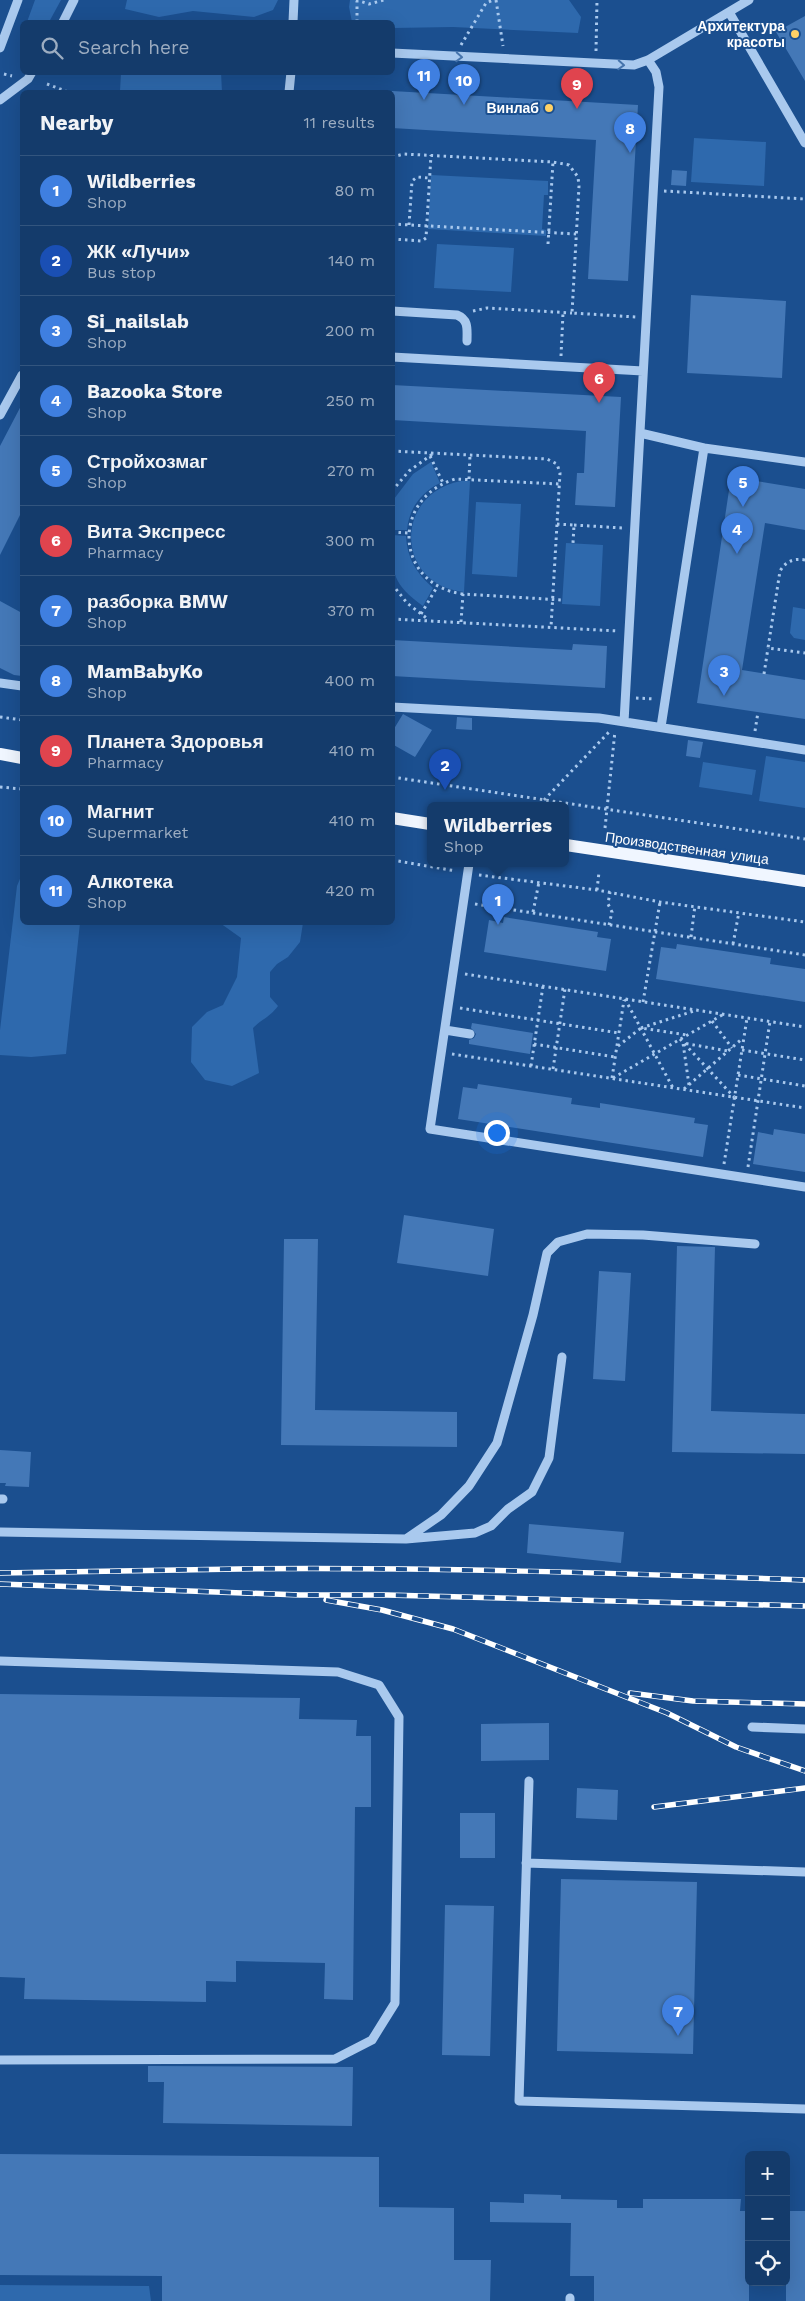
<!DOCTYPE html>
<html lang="en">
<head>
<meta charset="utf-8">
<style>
	body { margin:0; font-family:"Work Sans",sans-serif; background:#1d4271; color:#f1f3f6 }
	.controls { position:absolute; right:15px; bottom:15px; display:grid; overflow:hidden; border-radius:8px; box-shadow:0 5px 20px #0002 }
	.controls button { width:45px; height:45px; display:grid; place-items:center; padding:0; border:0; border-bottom:1px solid #33557e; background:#143b6b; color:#f1f3f6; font:25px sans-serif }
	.you { position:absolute; left:496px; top:1132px; width:18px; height:18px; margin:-12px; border:4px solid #fff; border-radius:50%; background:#1a73e8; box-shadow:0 0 0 8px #1a73e833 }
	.badge { display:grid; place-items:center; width:32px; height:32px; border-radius:50%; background:#8bbbb9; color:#fff; font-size:16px; font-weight:700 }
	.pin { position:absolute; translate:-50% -41px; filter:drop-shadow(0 1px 2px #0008) }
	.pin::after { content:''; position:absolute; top:26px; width:18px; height:15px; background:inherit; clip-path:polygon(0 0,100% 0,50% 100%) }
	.popup { position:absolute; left:427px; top:802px; width:142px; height:65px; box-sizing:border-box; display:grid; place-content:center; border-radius:8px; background:#143b6b; filter:drop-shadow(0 1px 4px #0005); font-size:16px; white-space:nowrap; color:#9dadc1 }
	.popup b { font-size:19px; color:#f1f3f6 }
	.popup::after { content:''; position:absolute; left:50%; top:100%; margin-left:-10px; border:10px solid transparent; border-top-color:#143b6b }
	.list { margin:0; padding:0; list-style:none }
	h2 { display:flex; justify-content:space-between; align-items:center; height:65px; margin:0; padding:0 20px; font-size:21px }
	h2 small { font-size:16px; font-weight:400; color:#9dadc1 }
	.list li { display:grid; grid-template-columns:32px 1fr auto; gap:15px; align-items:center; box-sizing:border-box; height:70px; padding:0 20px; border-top:1px solid #33557e }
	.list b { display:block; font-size:19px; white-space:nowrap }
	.list p { margin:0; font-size:16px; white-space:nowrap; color:#9dadc1 }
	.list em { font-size:16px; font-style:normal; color:#9dadc1 }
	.icon { flex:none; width:28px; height:28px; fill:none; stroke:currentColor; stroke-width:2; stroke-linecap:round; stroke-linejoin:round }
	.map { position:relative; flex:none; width:805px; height:2301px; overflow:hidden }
	.search { position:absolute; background:#143b6b; box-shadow:0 5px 20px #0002; left:20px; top:20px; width:375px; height:55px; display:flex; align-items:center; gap:12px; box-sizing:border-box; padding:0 18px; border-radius:8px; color:#9dadc1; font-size:19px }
	.panel { position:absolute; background:#143b6b; box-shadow:0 5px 20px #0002; left:20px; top:90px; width:375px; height:835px; border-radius:8px }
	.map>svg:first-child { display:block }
	.green { fill:#2e69ad }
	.building { fill:#4478b7 }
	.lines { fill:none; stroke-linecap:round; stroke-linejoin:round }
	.path { stroke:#a9c9ee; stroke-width:3; stroke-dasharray:2.5 4; stroke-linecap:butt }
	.minor { stroke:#a9c9ee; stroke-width:9 }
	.major { stroke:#f0f6ff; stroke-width:12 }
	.rail-casing { stroke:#fff; stroke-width:5.5 }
	.rail { stroke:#1b4f8f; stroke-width:4; stroke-dasharray:11; stroke-linecap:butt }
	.oneway { stroke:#4674ac }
	.poi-dot { fill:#ffd166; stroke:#1b4f8f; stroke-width:2 }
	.labels { text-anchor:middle; stroke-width:4; stroke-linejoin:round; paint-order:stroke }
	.poi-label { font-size:14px; font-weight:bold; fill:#fff; stroke:#1b4f8f; text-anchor:end }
	.street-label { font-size:14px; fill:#fff; stroke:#1b4f8f }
</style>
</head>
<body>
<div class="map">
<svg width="805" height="2301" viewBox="0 0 805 2301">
	<rect width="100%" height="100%" fill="#1b4f8f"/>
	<path class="green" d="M 35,0 L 61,0 L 49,22 L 27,22 Z
		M 127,0 L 278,0 L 273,10 L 254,17 L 193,11 L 159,17 L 125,9 Z
		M 350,0 L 569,0 L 581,17 L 578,33 L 453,27 L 393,28 L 392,22 L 352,22 L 349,7 Z
		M 221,72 L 222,92 L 120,91 L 121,73 Z
		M 694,138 L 766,142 L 764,186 L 691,182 Z
		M 431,175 L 548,181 L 548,195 L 544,195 L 542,229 L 546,230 L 546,236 L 428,229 Z
		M 437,244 L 514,248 L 511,292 L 434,288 Z
		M 431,462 L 440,483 C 420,493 409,509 407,530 L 393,530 L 394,499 L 413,474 Z
		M 461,481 L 470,481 L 464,592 C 395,585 393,494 461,481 Z
		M 476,502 L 521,504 L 517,577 L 472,574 Z
		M 392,535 L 406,536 C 407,558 416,573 433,588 L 423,606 C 391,583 392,572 392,535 Z
		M 566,543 L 603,545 L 600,606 L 562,604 Z
		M 793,607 L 805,609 L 805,640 L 794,638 L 790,633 Z
		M 766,756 L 805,762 L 805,808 L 759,801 Z
		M 703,762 L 756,770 L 752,795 L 699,787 Z
		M 22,874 L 22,922 L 80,923 L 66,1054 L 31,1057 L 0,1055 L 0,1030 L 17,886 Z
		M 220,923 L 303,923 L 300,942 L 288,957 L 277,964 L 270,972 L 270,997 L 278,1006 C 269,1018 263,1018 253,1028 L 259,1073 L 232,1086 L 205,1080 L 191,1062 L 192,1027 L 207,1012 L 223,1005 L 237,977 L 241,938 Z
		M 0,2285 L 149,2286 L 151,2301 L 0,2301 Z"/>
	<path class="building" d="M 805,16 L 805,81 L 776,32 Z
		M 392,91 L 638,105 L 628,281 L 588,279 L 596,140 L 392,128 Z
		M 672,170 L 687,171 L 686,186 L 671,185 Z
		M 691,295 L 786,301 L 782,378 L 687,373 Z
		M 392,385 L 621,397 L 615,507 L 575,505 L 577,473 L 584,473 L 586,431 L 392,420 Z
		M 22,404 L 22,511 L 0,555 L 0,446 Z
		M 731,477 L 805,489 L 805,530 L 765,523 L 742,670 L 805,680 L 805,719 L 697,703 Z
		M 0,601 L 22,613 L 22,676 L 14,675 L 0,668 Z
		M 392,640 L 572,650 L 573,644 L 607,646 L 605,688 L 392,676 Z
		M 403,714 L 432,730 L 415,757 L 392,744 L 392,732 Z
		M 457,717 L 472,718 L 472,730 L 456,729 Z
		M 688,740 L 703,742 L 700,758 L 686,756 Z
		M 504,917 L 598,932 L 597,937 L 611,939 L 606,971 L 484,952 L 489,920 L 503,923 Z
		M 677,944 L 771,958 L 770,964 L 805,969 L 805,1002 L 656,979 L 661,947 L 676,949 Z
		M 472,1023 L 533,1033 L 530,1054 L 469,1044 L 469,1040 L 474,1038 L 476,1034 L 471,1028 Z
		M 478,1084 L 572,1098 L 571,1104 L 600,1108 L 600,1103 L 695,1118 L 694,1123 L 708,1125 L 703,1157 L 458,1119 L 463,1087 L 477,1089 Z
		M 774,1129 L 805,1134 L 805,1172 L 753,1164 L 758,1132 L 773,1135 Z
		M 404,1215 L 494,1229 L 488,1276 L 397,1263 Z
		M 284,1239 L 318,1239 L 315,1410 L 457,1412 L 457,1447 L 281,1445 Z
		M 677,1246 L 715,1247 L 711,1411 L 805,1414 L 805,1454 L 672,1452 Z
		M 599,1271 L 631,1273 L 625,1381 L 593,1379 Z
		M 0,1450 L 31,1452 L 29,1487 L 5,1486 L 6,1483 L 0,1483 Z
		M 529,1524 L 624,1532 L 621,1563 L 527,1553 Z
		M 0,1694 L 300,1698 L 299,1719 L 357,1720 L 356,1736 L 371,1736 L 371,1807 L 355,1807 L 353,2000 L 324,1999 L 325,1963 L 236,1961 L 236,1982 L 206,1981 L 206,2002 L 24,1999 L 25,1978 L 0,1977 Z
		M 549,1723 L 549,1760 L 481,1761 L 481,1724 Z
		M 577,1788 L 618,1790 L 617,1820 L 576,1818 Z
		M 460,1813 L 495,1813 L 495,1858 L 460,1858 Z
		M 561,1879 L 697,1882 L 693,2054 L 557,2051 Z
		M 445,1905 L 494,1906 L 490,2056 L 442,2055 Z
		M 148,2066 L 353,2067 L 352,2126 L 163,2123 L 164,2082 L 148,2082 Z
		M 0,2154 L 379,2157 L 379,2207 L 454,2208 L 454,2260 L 491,2260 L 490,2301 L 162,2301 L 162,2276 L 0,2275 Z
		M 524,2194 L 561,2195 L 561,2199 L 617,2200 L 617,2208 L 643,2208 L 643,2199 L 741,2199 L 740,2211 L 749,2211 L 749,2301 L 594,2301 L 594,2276 L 570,2276 L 571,2223 L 490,2222 L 490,2202 L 524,2203 Z
		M 786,2211 L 805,2211 L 805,2301 L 786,2301 Z"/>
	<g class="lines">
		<path class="path" d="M 356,0 L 369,4 L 384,0
			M 496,0 L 503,46
			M 357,22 L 357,1
			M 461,45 L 486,3 L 493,0
			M 596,51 L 597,0
			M 4,74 L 12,76
			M 47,84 L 68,92
			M 392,157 L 404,154 L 553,162 L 569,165 L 578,177 L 579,186 L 572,313 L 636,317
			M 664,191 L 805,199
			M 392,224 L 576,234
			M 409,225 L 412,181 L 417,177 L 429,178
			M 392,239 L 422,241 L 426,238 L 431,155
			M 548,244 L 553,162
			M 473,311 L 487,308 L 572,313
			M 561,356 L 563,313
			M 392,451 L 547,459 L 557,464 L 560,473 L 551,627
			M 430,456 L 443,483
			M 469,479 L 470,455
			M 392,482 L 397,485
			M 392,491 L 409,471 L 434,453
			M 557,524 L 574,525 L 573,543
			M 574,525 L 623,528
			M 392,532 L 408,533
			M 805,560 C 794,558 786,561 780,571 L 768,648 L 805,653
			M 392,584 L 407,603 L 429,620
			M 463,594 C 395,585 390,499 455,479 L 559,484
			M 421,614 L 437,587
			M 392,619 L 618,631
			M 461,622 L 463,594 L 562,600
			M 764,674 L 768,648
			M 636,698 L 655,699
			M 0,717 L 22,720
			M 755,731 L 758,712
			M 392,777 L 805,839
			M 0,787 L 22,789
			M 544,800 L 609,732
			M 605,828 L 615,731
			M 392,860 L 456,871
			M 479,875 L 597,890 L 660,902 L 805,922
			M 597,890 L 599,872
			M 475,904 L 805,955
			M 533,912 L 539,882
			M 609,925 L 612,912 L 608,904 L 610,892
			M 691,937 L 695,905
			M 733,944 L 739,912
			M 465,974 L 805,1027
			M 625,999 L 673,1088
			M 643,1002 L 660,902
			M 460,1008 L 619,1033
			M 712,1021 L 732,1048
			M 641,1028 L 697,1010
			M 680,1039 L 734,1097
			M 534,1044 L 615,1057
			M 618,1046 L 641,1028 L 687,1035
			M 742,1050 L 805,1060
			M 452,1054 L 805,1108
			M 531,1066 L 543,986
			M 553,1069 L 565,989
			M 738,1075 L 805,1086
			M 612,1078 L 624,1000
			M 613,1078 L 724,1014
			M 689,1085 L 683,1043 L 728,1051
			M 684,1089 L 743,1038
			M 724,1164 L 747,1018
			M 748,1167 L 770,1021"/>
		<path class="minor" d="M 729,12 L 805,143
			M 63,22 L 74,0
			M 293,22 L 294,0
			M 0,48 L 18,0
			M 392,53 L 634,65 L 648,60 L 749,0
			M 289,92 L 291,72
			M 0,100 L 28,79 L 32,72
			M 392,311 L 457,315 C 469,320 467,329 467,341
			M 392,357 L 643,371
			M 0,415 L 22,375
			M 640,433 L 704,448
			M 0,683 L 22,686
			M 392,707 L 599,718 L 805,750
			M 624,722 L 659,87 L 656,72 L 648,60
			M 661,727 L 704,448 L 805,462
			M 469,864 L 430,1129 L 805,1187
			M 445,1030 L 470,1034
			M 0,1499 L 3,1499
			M 0,1532 L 406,1539 L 475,1533 L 491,1526 L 508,1509 L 532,1492 L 549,1458 L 562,1357
			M 406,1539 L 441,1515 L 469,1486 L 497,1443 L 533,1315 L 547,1253 L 558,1242 L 587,1234 L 643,1235 L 755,1244
			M 0,1661 L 338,1672 L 379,1685 L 399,1717 L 395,2003 L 372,2040 L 335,2059 L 0,2060
			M 752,1727 L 805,1729
			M 529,1781 L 519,2101 L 805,2109
			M 526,1863 L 805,1872
			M 570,2298 L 570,2301"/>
		<path class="major" d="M 0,754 L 22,758
			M 392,818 L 430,824
			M 566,845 L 805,881"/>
		<defs>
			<path id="rail" d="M 0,1573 C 80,1572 159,1570 239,1569 C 427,1567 616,1573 805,1580
				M 0,1584 L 300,1595 L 387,1595 L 805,1606
				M 326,1600 L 382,1610 L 453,1629 L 667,1713 L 736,1747 L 805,1771
				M 630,1693 L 693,1701 L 805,1704
				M 654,1807 L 805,1788"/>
		</defs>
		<use href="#rail" class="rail-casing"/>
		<use href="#rail" class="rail"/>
	</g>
	<defs><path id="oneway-chevron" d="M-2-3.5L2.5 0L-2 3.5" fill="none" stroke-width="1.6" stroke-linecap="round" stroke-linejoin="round" transform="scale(1.25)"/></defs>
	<g class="oneway">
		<use href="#oneway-chevron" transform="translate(459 57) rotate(3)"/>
		<use href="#oneway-chevron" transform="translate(621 65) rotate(3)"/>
	</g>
	<g class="poi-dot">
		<circle cx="795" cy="34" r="5"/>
		<circle cx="549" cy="108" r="5"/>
	</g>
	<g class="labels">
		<g class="poi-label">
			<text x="785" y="31">Архитектура<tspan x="785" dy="16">красоты</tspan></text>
			<text x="539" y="113">Винлаб</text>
		</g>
		<g class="street-label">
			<text transform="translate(687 848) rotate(8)" y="5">Производственная улица</text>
		</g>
	</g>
</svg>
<div class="controls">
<button>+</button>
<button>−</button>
<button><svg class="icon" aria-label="locate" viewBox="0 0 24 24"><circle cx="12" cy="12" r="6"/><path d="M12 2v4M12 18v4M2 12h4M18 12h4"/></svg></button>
</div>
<div class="you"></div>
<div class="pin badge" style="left:498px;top:925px;background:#3f7fe0">1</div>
<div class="popup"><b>Wildberries</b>Shop</div>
<div class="pin badge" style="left:445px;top:790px;background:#1a4fb4">2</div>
<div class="pin badge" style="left:724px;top:696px;background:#3f7fe0">3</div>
<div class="pin badge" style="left:737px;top:554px;background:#3f7fe0">4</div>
<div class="pin badge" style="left:743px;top:507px;background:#3f7fe0">5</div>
<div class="pin badge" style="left:599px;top:403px;background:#e0444e">6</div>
<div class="pin badge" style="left:678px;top:2036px;background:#3f7fe0">7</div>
<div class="pin badge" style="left:630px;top:153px;background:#3f7fe0">8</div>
<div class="pin badge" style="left:577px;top:109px;background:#e0444e">9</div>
<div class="pin badge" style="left:464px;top:105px;background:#3f7fe0">10</div>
<div class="pin badge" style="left:424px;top:100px;background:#3f7fe0">11</div>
<div class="search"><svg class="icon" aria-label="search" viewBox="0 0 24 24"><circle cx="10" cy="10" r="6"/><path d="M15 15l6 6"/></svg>Search here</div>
<section class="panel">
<h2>Nearby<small>11 results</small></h2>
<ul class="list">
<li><span class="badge" style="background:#3f7fe0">1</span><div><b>Wildberries</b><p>Shop</p></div><em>80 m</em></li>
<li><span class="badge" style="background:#1a4fb4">2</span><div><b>ЖК «Лучи»</b><p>Bus stop</p></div><em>140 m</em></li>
<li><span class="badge" style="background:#3f7fe0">3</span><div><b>Si_nailslab</b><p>Shop</p></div><em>200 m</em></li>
<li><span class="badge" style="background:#3f7fe0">4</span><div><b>Bazooka Store</b><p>Shop</p></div><em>250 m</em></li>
<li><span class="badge" style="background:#3f7fe0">5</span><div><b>Стройхозмаг</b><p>Shop</p></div><em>270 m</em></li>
<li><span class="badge" style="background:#e0444e">6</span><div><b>Вита Экспресс</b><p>Pharmacy</p></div><em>300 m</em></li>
<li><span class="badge" style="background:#3f7fe0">7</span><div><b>разборка BMW</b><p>Shop</p></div><em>370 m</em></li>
<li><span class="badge" style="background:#3f7fe0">8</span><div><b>MamBabyKo</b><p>Shop</p></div><em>400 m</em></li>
<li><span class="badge" style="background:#e0444e">9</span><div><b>Планета Здоровья</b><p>Pharmacy</p></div><em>410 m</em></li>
<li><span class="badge" style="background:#3f7fe0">10</span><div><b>Магнит</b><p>Supermarket</p></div><em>410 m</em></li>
<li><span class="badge" style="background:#3f7fe0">11</span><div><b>Алкотека</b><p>Shop</p></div><em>420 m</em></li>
</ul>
</section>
</div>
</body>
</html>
